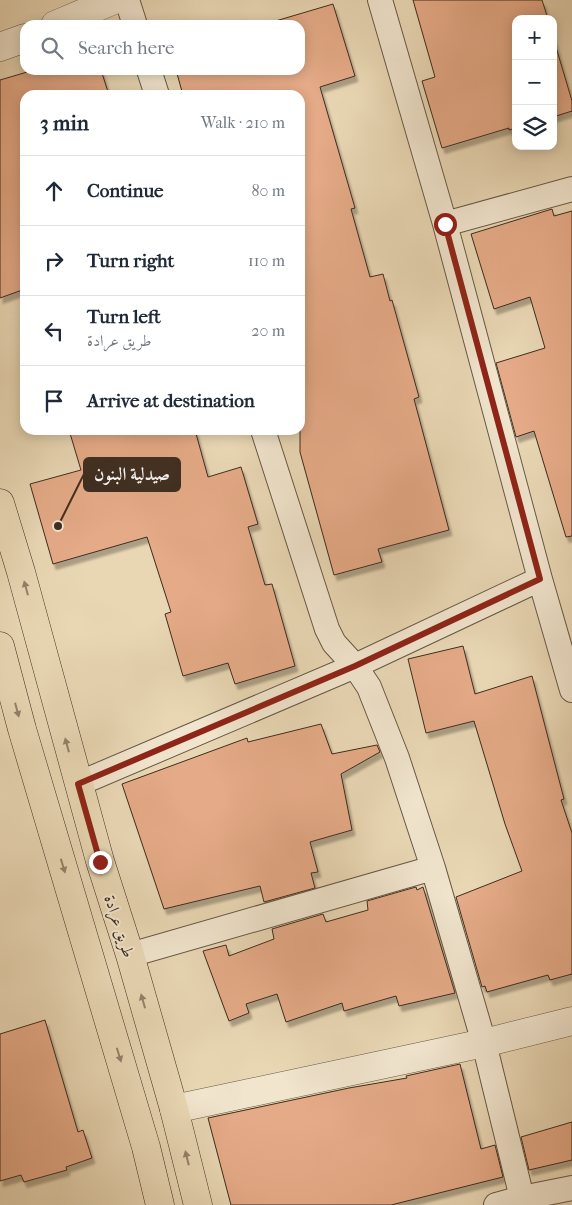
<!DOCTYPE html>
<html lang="en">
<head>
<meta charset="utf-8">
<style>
	body { margin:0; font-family:"IM FELL French Canon",Amiri,serif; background:#f6f6f7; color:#1f2937 }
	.controls { position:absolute; right:15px; top:15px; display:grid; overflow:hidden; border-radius:10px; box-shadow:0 2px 12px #0003 }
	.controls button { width:45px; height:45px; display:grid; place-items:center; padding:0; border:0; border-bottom:1px solid #e0e1e3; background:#fff; color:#1f2937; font:25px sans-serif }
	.stop { position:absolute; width:15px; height:15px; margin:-11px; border:4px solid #8f2418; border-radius:50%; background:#fff }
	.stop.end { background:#8f2418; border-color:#fff; box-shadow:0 1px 5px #0008 }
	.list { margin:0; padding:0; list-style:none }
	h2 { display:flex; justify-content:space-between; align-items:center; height:65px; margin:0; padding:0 20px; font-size:21px }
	h2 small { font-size:16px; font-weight:400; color:#747a83 }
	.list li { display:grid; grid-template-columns:32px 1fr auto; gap:15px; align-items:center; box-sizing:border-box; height:70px; padding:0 20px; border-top:1px solid #e0e1e3 }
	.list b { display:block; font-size:19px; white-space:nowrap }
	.list p { margin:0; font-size:16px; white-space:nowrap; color:#747a83 }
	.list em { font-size:16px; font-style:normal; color:#747a83 }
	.icon { flex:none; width:28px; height:28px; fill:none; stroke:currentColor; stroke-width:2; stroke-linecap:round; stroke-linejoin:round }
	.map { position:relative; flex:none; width:572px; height:1205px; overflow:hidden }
	.search { position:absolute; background:#fff; box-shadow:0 2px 12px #0003; left:20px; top:20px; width:285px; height:55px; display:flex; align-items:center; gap:12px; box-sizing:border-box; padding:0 18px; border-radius:15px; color:#747a83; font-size:19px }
	.panel { position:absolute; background:#fff; box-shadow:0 2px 12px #0003; left:20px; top:90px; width:285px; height:345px; border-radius:15px }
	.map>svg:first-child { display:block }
	.building { fill:#e5aa87; stroke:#3d2d20; filter:url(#shadow) }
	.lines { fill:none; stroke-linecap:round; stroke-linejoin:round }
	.minor-casing { stroke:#685845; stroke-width:26 }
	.tertiary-casing { stroke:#685845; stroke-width:29 }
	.primary-casing { stroke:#3d2d20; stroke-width:29 }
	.minor { stroke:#f1e5ce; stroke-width:24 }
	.tertiary { stroke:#f1e5ce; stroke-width:28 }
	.primary { stroke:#e9d7b4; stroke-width:28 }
	.oneway { fill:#93826a }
	.route { stroke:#8f2418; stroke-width:6 }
	.labels { text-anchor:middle; stroke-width:4; stroke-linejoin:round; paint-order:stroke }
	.street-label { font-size:16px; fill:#3d2d20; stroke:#f1e5ce }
	.leader { fill:none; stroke:#3d2d20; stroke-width:2 }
	.callout-dot { fill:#3d2d20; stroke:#f1e5ce; stroke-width:2 }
	.callout { fill:#3d2d20; stroke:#3d2d20; stroke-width:2 }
	.callout-label { font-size:18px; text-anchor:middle; font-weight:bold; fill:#fff }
</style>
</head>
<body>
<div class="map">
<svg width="572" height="1205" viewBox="0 0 572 1205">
	<defs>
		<filter id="shadow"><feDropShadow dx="3" dy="5.5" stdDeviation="1" flood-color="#0004"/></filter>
	</defs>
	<rect width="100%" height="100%" fill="#e9d7b4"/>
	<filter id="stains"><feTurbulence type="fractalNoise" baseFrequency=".004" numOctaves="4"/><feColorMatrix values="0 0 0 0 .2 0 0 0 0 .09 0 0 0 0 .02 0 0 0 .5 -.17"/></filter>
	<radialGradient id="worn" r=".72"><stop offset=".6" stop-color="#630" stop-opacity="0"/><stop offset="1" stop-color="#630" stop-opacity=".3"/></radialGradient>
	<path class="building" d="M 413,0 L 542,0 L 548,19 L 516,19 L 516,128 L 509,130 L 509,128 L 442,148 L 422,81 L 435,77 Z
		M 333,4 L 355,76 L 320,87 L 355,208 L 351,209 L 370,277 L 383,274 L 390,301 L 392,300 L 419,397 L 414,399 L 449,530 L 378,549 L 382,562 L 334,575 L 300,452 L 300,95 L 183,95 L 176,70 L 300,70 L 300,25 L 262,25 Z
		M 553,37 L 572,101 L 572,111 L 553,117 Z
		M 34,70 L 101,70 L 109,95 L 25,95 L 25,289 L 0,298 L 0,80 Z
		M 552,209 L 554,216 L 572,211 L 572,536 L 566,537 L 534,431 L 516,437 L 496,363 L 545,348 L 530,297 L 494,309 L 471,234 Z
		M 69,430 L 195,430 L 208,477 L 241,467 L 258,524 L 248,527 L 265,585 L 272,584 L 295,666 L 235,684 L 228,663 L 183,676 L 165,614 L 171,612 L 147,537 L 53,564 L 30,484 L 81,470 Z
		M 463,646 L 475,694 L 532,676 L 564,799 L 561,800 L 572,833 L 572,974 L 550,980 L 548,975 L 487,992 L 485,986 L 482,987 L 456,897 L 522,871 L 505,824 L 474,721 L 426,733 L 408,659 Z
		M 321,724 L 332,754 L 377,745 L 380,752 L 341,774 L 352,830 L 310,842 L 318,872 L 311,873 L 315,888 L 264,902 L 260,886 L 164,909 L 122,784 L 247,738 L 248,742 Z
		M 416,887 L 417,890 L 423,887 L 455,993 L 399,1006 L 396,996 L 344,1011 L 342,1003 L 286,1022 L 277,994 L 246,1004 L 249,1013 L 229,1021 L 203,951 L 226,945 L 229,956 L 274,939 L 272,929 L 323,914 L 326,922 L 368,910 L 367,901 Z
		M 45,1020 L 78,1132 L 83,1130 L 92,1158 L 66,1167 L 67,1170 L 24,1182 L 21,1175 L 0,1181 L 0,1034 Z
		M 460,1064 L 481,1149 L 495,1145 L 503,1177 L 391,1205 L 231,1205 L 208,1118 L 349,1088 L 407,1078 L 406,1076 Z
		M 572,1122 L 572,1160 L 529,1170 L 521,1137 Z"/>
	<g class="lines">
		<defs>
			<path id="minor" d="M 127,0 L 135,25
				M 380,0 L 445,224 L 572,189
				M 149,70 L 157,95
				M 445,224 L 540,579
				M 263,430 L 327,629 L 334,643 L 355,666 L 369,687 L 397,758 L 433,868 L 484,1043 L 522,1198
				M 78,784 L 355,666 L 540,579 L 572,690
				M 130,955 L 433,868
				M 496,1205 L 522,1198 L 572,1188"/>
			<path id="tertiary" d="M 55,25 L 114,0
				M 0,47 L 25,38
				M 174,1109 L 484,1043 L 572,1021"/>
			<path id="primary" d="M 0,503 L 21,572 L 100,861 L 130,955 L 174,1109 L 198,1205
				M 0,646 L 22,729 L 146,1147 L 160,1205"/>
		</defs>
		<use href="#minor" class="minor-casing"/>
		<use href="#tertiary" class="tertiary-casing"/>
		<use href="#primary" class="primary-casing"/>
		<use href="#minor" class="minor"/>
		<use href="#tertiary" class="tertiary"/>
		<use href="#primary" class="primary"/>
	</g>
	<defs><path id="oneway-solid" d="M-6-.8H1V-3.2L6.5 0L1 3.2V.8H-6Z" transform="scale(1.25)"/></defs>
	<g class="oneway">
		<use href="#oneway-solid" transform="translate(26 588) rotate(-105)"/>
		<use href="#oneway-solid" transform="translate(17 710) rotate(75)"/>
		<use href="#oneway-solid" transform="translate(67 745) rotate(-105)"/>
		<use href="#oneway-solid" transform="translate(63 866) rotate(73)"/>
		<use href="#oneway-solid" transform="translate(143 1001) rotate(-106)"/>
		<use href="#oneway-solid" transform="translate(119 1055) rotate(73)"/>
		<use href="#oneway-solid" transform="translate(187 1158) rotate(-104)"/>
	</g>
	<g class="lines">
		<path class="route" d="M 100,862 L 78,784 L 355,666 L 540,579 L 445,224"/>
	</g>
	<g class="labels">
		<g class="street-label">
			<text transform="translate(120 926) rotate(72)" y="6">طريق عرادة</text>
		</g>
	</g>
	<path class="leader" d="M58 526L84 474"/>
	<circle class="callout-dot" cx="58" cy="526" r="5"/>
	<rect class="callout" x="84" y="458" width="96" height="33" rx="5"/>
	<g class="callout-label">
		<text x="132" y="480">صيدلية البنون</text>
	</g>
	<rect width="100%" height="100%" filter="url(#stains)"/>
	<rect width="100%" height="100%" fill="url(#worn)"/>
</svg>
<div class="controls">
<button>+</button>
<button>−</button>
<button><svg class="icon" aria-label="layers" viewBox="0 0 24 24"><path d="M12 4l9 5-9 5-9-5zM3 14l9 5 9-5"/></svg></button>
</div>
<div class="stop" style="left:445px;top:224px"></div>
<div class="stop end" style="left:100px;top:862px"></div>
<div class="search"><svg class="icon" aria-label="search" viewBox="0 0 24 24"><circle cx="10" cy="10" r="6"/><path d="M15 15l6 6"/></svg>Search here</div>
<section class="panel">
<h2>3 min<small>Walk · 210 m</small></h2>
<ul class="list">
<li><svg class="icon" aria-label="ahead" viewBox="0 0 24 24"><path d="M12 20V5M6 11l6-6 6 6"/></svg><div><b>Continue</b></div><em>80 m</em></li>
<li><svg class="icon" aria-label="right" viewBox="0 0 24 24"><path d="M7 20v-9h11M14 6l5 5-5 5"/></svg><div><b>Turn right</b></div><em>110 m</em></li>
<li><svg class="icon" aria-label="left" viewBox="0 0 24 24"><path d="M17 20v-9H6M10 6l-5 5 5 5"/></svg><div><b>Turn left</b><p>طريق عرادة</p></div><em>20 m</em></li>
<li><svg class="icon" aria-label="arrive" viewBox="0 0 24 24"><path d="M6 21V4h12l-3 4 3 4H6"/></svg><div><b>Arrive at destination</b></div></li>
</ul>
</section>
</div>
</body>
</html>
